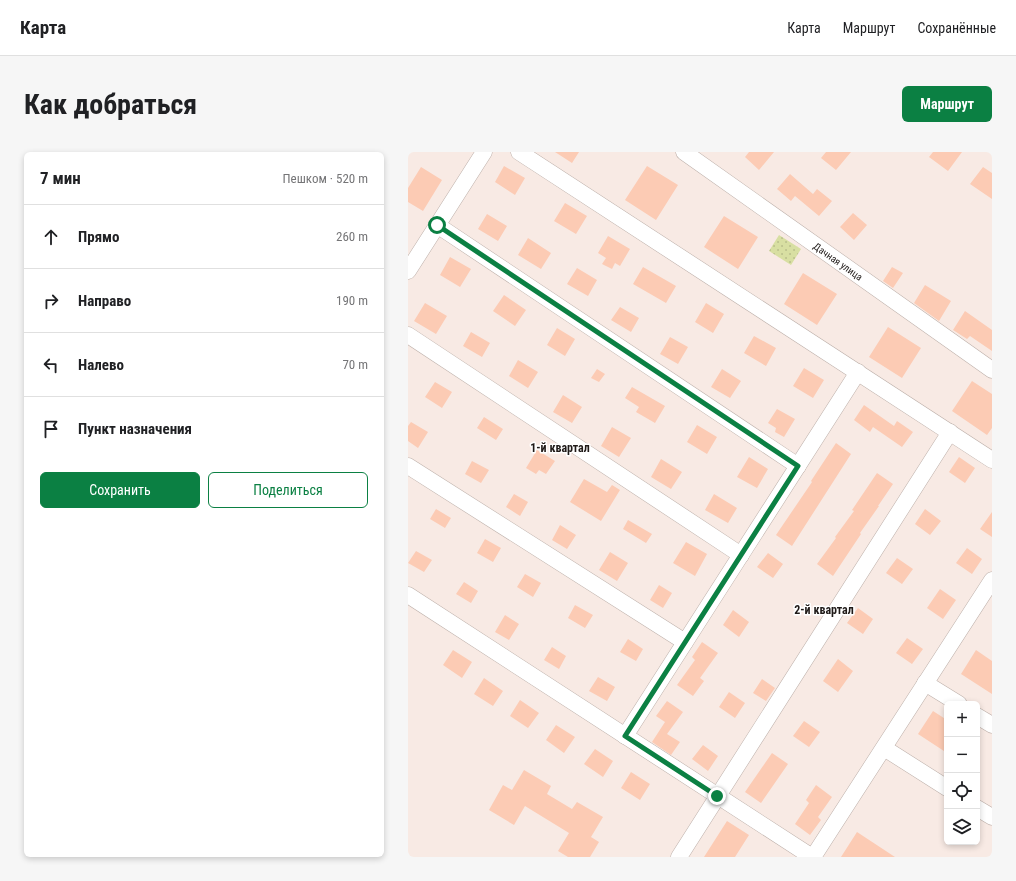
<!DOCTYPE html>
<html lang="ru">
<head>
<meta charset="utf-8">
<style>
	body { margin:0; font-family:"Roboto Condensed",sans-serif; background:#f6f6f6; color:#202124 }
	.controls { position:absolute; right:12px; bottom:12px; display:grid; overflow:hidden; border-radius:6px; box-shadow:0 2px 6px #0003 }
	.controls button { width:36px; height:36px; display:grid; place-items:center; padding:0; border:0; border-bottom:1px solid #e0e0e0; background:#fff; color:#202124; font:20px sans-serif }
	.stop { position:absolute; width:12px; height:12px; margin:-9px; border:3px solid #0b8043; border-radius:50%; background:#fff }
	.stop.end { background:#0b8043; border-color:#fff; box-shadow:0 1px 4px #0008 }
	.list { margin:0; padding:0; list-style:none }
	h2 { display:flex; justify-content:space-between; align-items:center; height:52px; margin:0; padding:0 16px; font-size:17px }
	h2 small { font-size:13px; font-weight:400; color:#757577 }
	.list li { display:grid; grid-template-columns:26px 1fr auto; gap:12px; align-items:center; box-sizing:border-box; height:64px; padding:0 16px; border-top:1px solid #e0e0e0 }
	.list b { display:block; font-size:15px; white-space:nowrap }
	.list em { font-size:13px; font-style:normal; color:#757577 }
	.actions { display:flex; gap:8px; padding:12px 16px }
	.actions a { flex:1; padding:9px 0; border:1px solid #0b8043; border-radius:6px; text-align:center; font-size:14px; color:#0b8043 }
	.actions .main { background:#0b8043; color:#fff }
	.icon { flex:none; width:22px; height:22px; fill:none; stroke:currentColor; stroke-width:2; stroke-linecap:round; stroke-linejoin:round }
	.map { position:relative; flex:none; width:584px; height:705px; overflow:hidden; border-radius:6px }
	header { display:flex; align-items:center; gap:24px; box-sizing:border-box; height:56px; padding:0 20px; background:#fff; border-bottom:1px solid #e0e0e0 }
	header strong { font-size:19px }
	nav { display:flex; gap:22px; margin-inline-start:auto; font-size:14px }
	.intro { display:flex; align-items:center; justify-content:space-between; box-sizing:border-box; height:96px; padding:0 24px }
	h1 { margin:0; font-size:28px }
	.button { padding:10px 18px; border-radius:6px; background:#0b8043; color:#fff; font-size:14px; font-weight:700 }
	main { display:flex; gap:24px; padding:0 24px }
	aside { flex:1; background:#fff; border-radius:6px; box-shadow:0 2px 6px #0003 }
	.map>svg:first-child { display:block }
	.park { fill:url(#park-dots) }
	.building { fill:#fccbb4 }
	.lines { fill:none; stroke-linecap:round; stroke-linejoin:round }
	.minor-casing { stroke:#bdb0aa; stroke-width:17 }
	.minor { stroke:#fff; stroke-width:16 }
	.route { stroke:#0b8043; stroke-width:5 }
	.labels { text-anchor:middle; stroke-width:3; stroke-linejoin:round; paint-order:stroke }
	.street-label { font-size:10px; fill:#1f1a18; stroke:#fff }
	.quarter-label { font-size:12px; font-weight:bold; fill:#1f1a18; stroke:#fff }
</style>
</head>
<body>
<header>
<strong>Карта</strong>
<nav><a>Карта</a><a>Маршрут</a><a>Сохранённые</a></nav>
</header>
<div class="intro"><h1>Как добраться</h1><a class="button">Маршрут</a></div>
<main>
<aside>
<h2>7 мин<small>Пешком · 520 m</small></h2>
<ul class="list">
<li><svg class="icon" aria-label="ahead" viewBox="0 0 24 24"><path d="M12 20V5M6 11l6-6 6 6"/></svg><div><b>Прямо</b></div><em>260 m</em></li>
<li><svg class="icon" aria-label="right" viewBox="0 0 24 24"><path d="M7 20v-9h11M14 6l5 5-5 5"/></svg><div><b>Направо</b></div><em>190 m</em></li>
<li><svg class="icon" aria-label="left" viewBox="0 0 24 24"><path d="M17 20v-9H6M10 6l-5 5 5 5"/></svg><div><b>Налево</b></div><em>70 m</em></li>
<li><svg class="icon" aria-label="arrive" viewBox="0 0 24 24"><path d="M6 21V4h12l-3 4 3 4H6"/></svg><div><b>Пункт назначения</b></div></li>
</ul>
<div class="actions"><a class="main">Сохранить</a><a>Поделиться</a></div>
</aside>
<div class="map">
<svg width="584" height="705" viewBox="0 0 584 705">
	<defs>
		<pattern id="park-dots" width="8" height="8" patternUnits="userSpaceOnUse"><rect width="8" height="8" fill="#d8dfa2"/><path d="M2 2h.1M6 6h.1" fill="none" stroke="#b9bf8b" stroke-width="1.8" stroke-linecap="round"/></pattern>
	</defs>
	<rect width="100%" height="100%" fill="#f8eae4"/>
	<path class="park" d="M 371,83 L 393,97 L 383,113 L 361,99 Z"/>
	<path class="building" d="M 147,0 L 171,0 L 164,11 Z
		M 341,0 L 366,0 L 351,18 L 337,5 Z
		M 418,0 L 443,0 L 428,18 L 413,6 Z
		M 525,0 L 554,0 L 540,19 L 521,5 Z
		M 96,14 L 117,26 L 107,43 L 87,30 Z
		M 239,14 L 270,33 L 248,68 L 217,48 Z
		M 13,15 L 34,28 L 15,59 L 0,50 L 0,36 Z
		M 575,15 L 584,21 L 584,47 L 562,32 Z
		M 382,22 L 405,42 L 409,37 L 424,49 L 411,64 L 387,44 L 383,49 L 369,37 Z
		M 157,51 L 179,64 L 168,82 L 146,69 Z
		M 445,61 L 459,73 L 446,88 L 432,75 Z
		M 79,62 L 99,74 L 90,89 L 70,77 Z
		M 316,64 L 350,85 L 330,117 L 296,95 Z
		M 200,84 L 222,97 L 212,114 L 207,111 L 204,117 L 194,112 L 198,106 L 190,101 Z
		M 120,86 L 143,101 L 133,117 L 110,103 Z
		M 42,105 L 63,117 L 52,135 L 32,123 Z
		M 235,115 L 268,134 L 258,151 L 225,132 Z
		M 484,115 L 495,121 L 485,136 L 475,129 Z
		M 169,116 L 189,128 L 180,144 L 159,132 Z
		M 395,121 L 429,142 L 409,173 L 376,152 Z
		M 517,133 L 543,149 L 531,169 L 506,151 Z
		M 96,143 L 118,158 L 107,174 L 85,159 Z
		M 17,151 L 39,164 L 28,182 L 6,169 Z
		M 298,151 L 316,162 L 305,181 L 287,170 Z
		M 212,155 L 231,166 L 223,180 L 203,168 Z
		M 557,159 L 584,178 L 584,199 L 562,184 L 559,187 L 545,178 Z
		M 480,175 L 513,196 L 494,226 L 461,205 Z
		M 149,176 L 167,187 L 157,204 L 139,193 Z
		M 63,180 L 82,191 L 74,205 L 55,194 Z
		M 346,184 L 368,196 L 358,214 L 336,201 Z
		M 262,185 L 280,195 L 270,212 L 252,202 Z
		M 110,208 L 130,220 L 120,236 L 101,224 Z
		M 396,216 L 416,228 L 405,246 L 385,234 Z
		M 189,217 L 197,222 L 191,230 L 183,226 Z
		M 314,217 L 333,229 L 322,246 L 303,235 Z
		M 564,229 L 584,242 L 584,276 L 579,283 L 544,259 Z
		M 27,230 L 44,240 L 34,256 L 17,245 Z
		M 224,235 L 257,254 L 247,271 L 228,260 L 231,255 L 217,246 Z
		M 155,243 L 174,255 L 164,271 L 145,260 Z
		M 456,253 L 486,274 L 489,269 L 505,280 L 494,295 L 465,275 L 462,280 L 446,268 Z
		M 369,257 L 387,267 L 376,285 L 367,280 L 368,276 L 360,271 Z
		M 76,265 L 95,277 L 88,288 L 69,276 Z
		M 3,270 L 20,280 L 10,296 L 0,289 L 0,274 Z
		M 289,273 L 309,285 L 299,302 L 279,290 Z
		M 204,275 L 223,286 L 211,305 L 193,294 Z
		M 428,291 L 443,302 L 384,394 L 368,383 L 404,330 L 403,329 Z
		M 129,298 L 147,309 L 138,322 L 131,318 L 128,322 L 118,316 Z
		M 341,305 L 360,317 L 349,336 L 329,325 Z
		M 551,305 L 567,316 L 557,331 L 541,320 Z
		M 253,307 L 274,320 L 263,337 L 243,325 Z
		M 64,309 L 81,318 L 73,331 L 57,322 Z
		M 469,321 L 485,332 L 470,354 L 471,354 L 452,381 L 453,382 L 425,424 L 409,412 L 428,386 L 427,385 L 446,359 L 444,358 Z
		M 176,327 L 199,340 L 204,333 L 212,338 L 193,369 L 162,350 Z
		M 106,342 L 120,350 L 112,364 L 98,355 Z
		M 306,342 L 329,356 L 320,371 L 297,358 Z
		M 28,357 L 43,366 L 37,376 L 22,367 Z
		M 517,357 L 533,369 L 522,383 L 507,372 Z
		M 584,360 L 584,385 L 572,377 Z
		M 220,368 L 244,382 L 238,391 L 215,377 Z
		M 152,373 L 168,383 L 159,397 L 144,388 Z
		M 77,387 L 93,396 L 85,410 L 69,401 Z
		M 278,390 L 299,402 L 287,424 L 265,411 Z
		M 559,396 L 574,407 L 564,422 L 548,411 Z
		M 8,399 L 24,408 L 16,420 L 0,411 Z
		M 202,400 L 220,411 L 209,429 L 191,418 Z
		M 360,401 L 375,412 L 365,426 L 349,415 Z
		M 489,406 L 505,417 L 494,432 L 478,421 Z
		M 117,422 L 133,431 L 125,445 L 109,435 Z
		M 56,430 L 70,439 L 63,451 L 48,442 Z
		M 251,433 L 264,441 L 255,456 L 242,448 Z
		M 532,437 L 548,448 L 535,467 L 519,456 Z
		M 167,453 L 185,463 L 177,476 L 160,466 Z
		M 450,456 L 465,467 L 455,482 L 439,471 Z
		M 325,458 L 341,470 L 331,485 L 315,473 Z
		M 97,463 L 111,472 L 101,488 L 87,480 Z
		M 499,486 L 515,497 L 504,512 L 488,501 Z
		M 220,487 L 235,497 L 228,509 L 212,500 Z
		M 294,490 L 310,501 L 292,526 L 296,529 L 285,544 L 269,533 L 287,508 L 284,505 Z
		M 144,495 L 158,504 L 151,517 L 136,508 Z
		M 45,498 L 64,510 L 54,526 L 35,513 Z
		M 568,498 L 584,509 L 584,542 L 553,522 Z
		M 430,507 L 445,519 L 430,540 L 415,529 Z
		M 190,525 L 207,535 L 199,549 L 181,539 Z
		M 76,526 L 95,539 L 85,554 L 66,542 Z
		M 354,527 L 367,536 L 358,549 L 345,541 Z
		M 321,540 L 337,551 L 327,566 L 311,555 Z
		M 112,548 L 131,561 L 120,576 L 102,564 Z
		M 259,549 L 275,560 L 259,582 L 272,590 L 263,603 L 244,590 L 257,570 L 248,564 Z
		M 525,559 L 539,568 L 539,601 L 510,582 Z
		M 396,569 L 412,580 L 401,595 L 385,584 Z
		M 148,573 L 167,585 L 156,601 L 138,588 Z
		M 295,593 L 310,604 L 300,619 L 284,607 Z
		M 187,597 L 205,609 L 195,625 L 176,612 Z
		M 364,601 L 380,612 L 353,651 L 337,640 Z
		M 116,618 L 143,634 L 139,642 L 164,657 L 169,650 L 195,665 L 183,685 L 191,690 L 182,705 L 160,705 L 150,699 L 161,681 L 117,654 L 106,673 L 81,658 L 95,633 L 104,638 Z
		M 223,620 L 242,632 L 232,648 L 213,636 Z
		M 408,633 L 424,645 L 410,665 L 413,668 L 402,683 L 387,672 L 401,651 L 398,648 Z
		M 319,669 L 341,683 L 327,705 L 296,705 Z
		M 449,680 L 487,705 L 433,705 Z"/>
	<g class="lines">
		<defs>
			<g id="minor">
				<path d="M 111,0 L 584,308"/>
				<path id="s1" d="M 276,0 L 584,218"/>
				<path d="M 29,73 L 390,314"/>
				<path d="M 0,119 L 76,0"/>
				<path d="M 0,183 L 333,403"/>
				<path d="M 0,314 L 277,490"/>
				<path d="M 0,443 L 404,705"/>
				<path d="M 517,531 L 551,552"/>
				<path d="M 569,564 L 584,573"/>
				<path d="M 217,584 L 450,220"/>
				<path d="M 476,596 L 539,636"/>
				<path d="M 569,656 L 584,665"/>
				<path d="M 271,705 L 542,280"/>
				<path d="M 405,705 L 584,428"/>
			</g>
		</defs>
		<use href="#minor" class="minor-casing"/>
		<use href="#minor" class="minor"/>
	</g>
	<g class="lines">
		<path class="route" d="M 29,73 L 390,314 L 217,584 L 309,644"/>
	</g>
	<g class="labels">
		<g class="street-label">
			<text dy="4" stroke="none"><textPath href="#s1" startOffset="189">Дачная улица</textPath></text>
		</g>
		<g class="quarter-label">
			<text x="152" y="300">1-й квартал</text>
			<text x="416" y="462">2-й квартал</text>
		</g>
	</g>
</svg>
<div class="controls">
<button>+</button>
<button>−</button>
<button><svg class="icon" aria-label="locate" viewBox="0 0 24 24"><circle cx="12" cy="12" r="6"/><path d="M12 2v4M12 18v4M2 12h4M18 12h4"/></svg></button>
<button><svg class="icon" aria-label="layers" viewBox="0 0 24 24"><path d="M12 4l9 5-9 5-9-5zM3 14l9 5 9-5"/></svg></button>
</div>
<div class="stop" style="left:29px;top:73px"></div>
<div class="stop end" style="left:309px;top:644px"></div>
</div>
</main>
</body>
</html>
